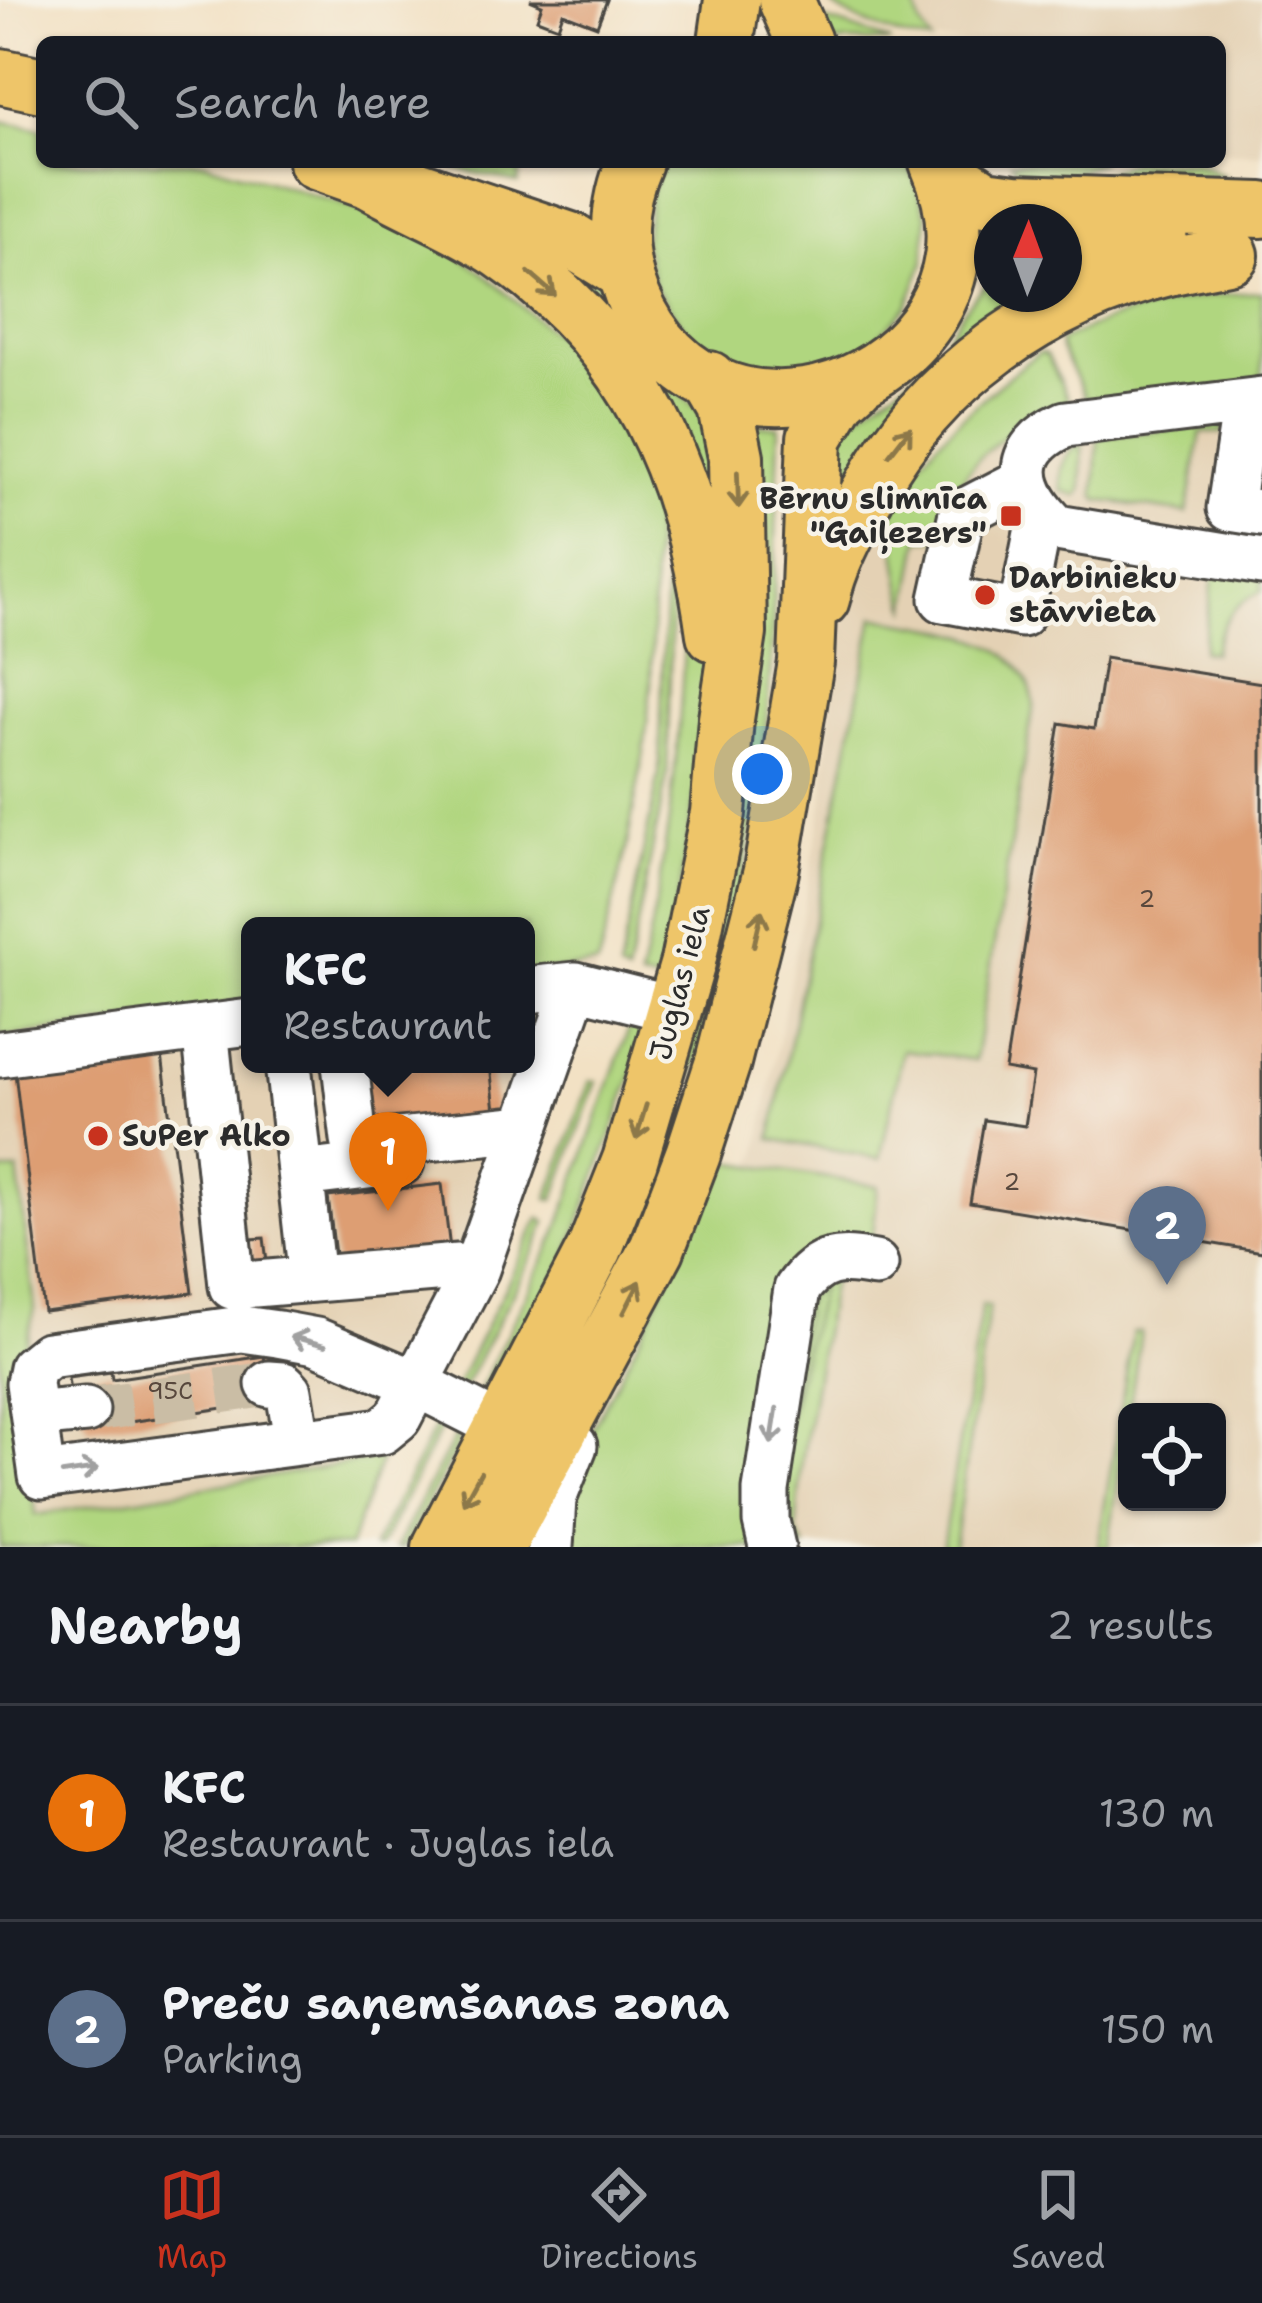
<!DOCTYPE html>
<html lang="en">
<head>
<meta charset="utf-8">
<style>
	body { margin:0; font-family:"Shantell Sans",sans-serif; background:#242831; color:#f1f3f6 }
	.controls { position:absolute; right:36px; bottom:36px; display:grid; overflow:hidden; border-radius:18px; box-shadow:0 3px 9px #0004 }
	.controls button { width:108px; height:108px; display:grid; place-items:center; padding:0; border:0; border-bottom:3px solid #363941; background:#171b24; color:#f1f3f6; font:60px sans-serif }
	.compass { position:absolute; left:974px; top:204px; width:108px; height:108px; border-radius:50%; background:#171b24; box-shadow:0 3px 9px #0004; rotate:1deg }
	.you { position:absolute; left:762px; top:774px; width:42px; height:42px; margin:-30px; border:9px solid #fff; border-radius:50%; background:#1a73e8; box-shadow:0 0 0 18px #1a73e833 }
	.badge { display:grid; place-items:center; width:78px; height:78px; border-radius:50%; background:#c8321e; color:#fff; font-size:39px; font-weight:700 }
	.pin { position:absolute; translate:-50% -99px; filter:drop-shadow(0 3px 6px #0008) }
	.pin::after { content:''; position:absolute; top:63px; width:42px; height:36px; background:inherit; clip-path:polygon(0 0,100% 0,50% 100%) }
	.popup { position:absolute; left:241px; top:917px; width:294px; height:156px; box-sizing:border-box; display:grid; place-content:center; border-radius:18px; background:#171b24; filter:drop-shadow(0 3px 9px #0005); font-size:39px; white-space:nowrap; color:#9ea1a6 }
	.popup b { font-size:45px; color:#f1f3f6 }
	.popup::after { content:''; position:absolute; left:50%; top:100%; margin-left:-24px; border:24px solid transparent; border-top-color:#171b24 }
	.list { margin:0; padding:0; list-style:none }
	h2 { display:flex; justify-content:space-between; align-items:center; height:156px; margin:0; padding:0 48px; font-size:51px }
	h2 small { font-size:39px; font-weight:400; color:#9ea1a6 }
	.list li { display:grid; grid-template-columns:78px 1fr auto; gap:36px; align-items:center; box-sizing:border-box; height:216px; padding:0 48px; border-top:3px solid #363941 }
	.list b { display:block; font-size:45px; white-space:nowrap }
	.list p { margin:0; font-size:39px; white-space:nowrap; color:#9ea1a6 }
	.list em { font-size:39px; font-style:normal; color:#9ea1a6 }
	.icon { flex:none; width:66px; height:66px; fill:none; stroke:currentColor; stroke-width:2; stroke-linecap:round; stroke-linejoin:round }
	.map { position:relative; flex:none; width:1262px; height:1547px; overflow:hidden }
	.search { position:absolute; background:#171b24; box-shadow:0 3px 9px #0004; left:36px; right:36px; top:36px; height:132px; display:flex; align-items:center; gap:30px; box-sizing:border-box; padding:0 42px; border-radius:18px; color:#9ea1a6; font-size:45px }
	.sheet { height:588px; background:#171b24 }
	nav { display:flex; justify-content:space-around; align-items:center; box-sizing:border-box; height:168px; border-top:3px solid #363941; background:#171b24; font-size:33px; color:#9ea1a6 }
	nav a { display:grid; justify-items:center; gap:6px }
	nav .on { color:#c8321e }
	.map>svg:first-child { display:block }
	.built { fill:#e4d1b4; fill-rule:evenodd }
	.green { fill:#b0d67f; stroke:#6e8055; stroke-width:3 }
	.building { fill:#dd9e73 }
	.lines { fill:none; stroke-linecap:round; stroke-linejoin:round }
	.minor-tunnel { stroke:#cabda5; stroke-width:45; stroke-dasharray:45 22; stroke-linecap:butt }
	.minor-casing { stroke:#494642; stroke-width:51 }
	.major-casing { stroke:#494642; stroke-width:60 }
	.minor { stroke:#fff; stroke-width:45 }
	.major { stroke:#eec569; stroke-width:54 }
	.oneway { stroke:#8c784a }
	.oneway2 { stroke:#a0a0a0 }
	.poi-dot { fill:#c8321e; stroke:#f7f3e8; stroke-width:4.5 }
	.labels { text-anchor:middle; stroke-width:9; stroke-linejoin:round; paint-order:stroke }
	.number-label { font-size:24px; fill:#58483d }
	.poi-label { font-size:30px; font-weight:bold; fill:#2b2b2b; stroke:#f7f3e8; text-anchor:start }
	.street-label { font-size:30px; fill:#2b2b2b; stroke:#f7f3e8 }
</style>
</head>
<body>
<div class="map">
<svg width="1262" height="1547" viewBox="0 0 1262 1547">
	<rect width="100%" height="100%" fill="#f7f3e8"/>
	<filter id="ink" filterUnits="userSpaceOnUse"><feTurbulence type="fractalNoise" baseFrequency=".00833" numOctaves="2"/><feDisplacementMap in="SourceGraphic" scale="24" xChannelSelector="R" yChannelSelector="G"/><feConvolveMatrix kernelMatrix="1 2 1 2 8 2 1 2 1" color-interpolation-filters="sRGB"/></filter>
	<filter id="wash" filterUnits="userSpaceOnUse"><feTurbulence type="fractalNoise" baseFrequency=".004" numOctaves="4" result="noise"/><feDisplacementMap in="SourceGraphic" scale="48" xChannelSelector="R" yChannelSelector="G"/><feGaussianBlur stdDeviation="2.7" result="paint"/><feColorMatrix in="noise" values="0 0 0 0 0 0 0 0 0 0 0 0 0 0 0 0 0 1.4 0 .05"/><feComposite in="paint" operator="in"/></filter>
	<g filter="url(#wash)">
		<rect width="100%" height="100%" fill="#f2e1c4"/>
		<path class="built" d="M 914,0 L 1262,0 L 1262,154 L 1220,152 L 1220,42 L 931,42 L 920,24 Z
			M 1262,379 L 1262,1547 L 569,1547 L 758,1154 L 823,805 L 837,618 L 895,504 L 972,417 ZM 1127,1412 L 1217,1412 L 1217,1502 L 1127,1502 Z
			M 598,965 L 492,1268 L 444,1366 L 431,1412 L 381,1458 L 36,1516 L 18,1371 L 35,1309 L 18,1171 L 0,1171 L 0,1037 L 250,1006 L 250,1064 L 526,1064 L 526,973 Z"/>
		<path class="green" d="M 844,0 L 914,0 L 920,24 L 931,42 C 910,42 847,19 831,4 Z
			M 804,18 L 841,24 L 891,42 L 829,42 Z
			M 0,121 L 42,129 L 42,162 L 205,162 L 371,213 L 435,239 L 482,272 L 557,337 L 609,403 L 634,446 L 655,496 L 654,553 L 651,685 L 644,752 L 626,850 L 598,965 L 526,973 L 526,926 L 250,926 L 250,1006 L 0,1037 Z
			M 446,162 L 520,169 L 518,183 L 446,166 Z
			M 664,162 L 908,162 L 927,216 L 924,263 L 907,306 L 864,351 L 791,374 L 730,363 L 691,337 L 655,287 L 644,242 L 650,195 Z
			M 1011,162 L 1102,162 L 1063,177 L 1021,177 Z
			M 1133,162 L 1194,162 L 1226,176 L 1091,177 Z
			M 515,230 L 583,255 L 659,377 L 708,417 L 723,491 L 700,491 Z
			M 992,281 L 992,294 L 1017,294 L 1024,309 L 848,494 L 822,493 C 824,409 888,408 934,354 C 956,328 963,301 992,281 Z
			M 1262,292 L 1262,384 L 1089,404 L 1061,349 L 1060,341 C 1124,309 1191,295 1262,292 Z
			M 1040,352 L 1047,355 L 1072,407 C 998,432 957,460 939,539 L 920,539 L 908,608 C 901,590 891,525 894,507 C 903,462 1003,379 1040,352 Z
			M 752,424 L 779,426 L 777,493 L 756,492 Z
			M 1223,424 L 1223,433 L 1201,432 L 1187,513 L 1098,500 L 1095,495 L 1098,437 Z
			M 1082,440 L 1082,490 L 1077,496 L 1062,491 C 1059,466 1064,456 1082,440 Z
			M 756,507 L 777,507 C 774,583 773,659 765,735 C 741,943 680,1149 585,1336 C 554,1395 515,1451 480,1507 L 624,1212 Z
			M 667,539 L 673,561 L 667,776 L 627,975 L 619,971 L 659,775 Z
			M 687,560 L 709,647 L 711,700 L 665,976 L 654,981 L 640,979 C 673,837 684,705 687,560 Z
			M 1262,572 L 1262,591 C 1231,605 1222,620 1213,653 L 1202,651 L 1214,573 Z
			M 874,617 C 933,630 1024,630 1034,704 L 975,1060 L 903,1050 L 880,1159 L 771,1139 Z
			M 633,1017 L 649,1030 L 565,1263 L 496,1380 L 479,1391 L 556,1235 Z
			M 590,1081 L 597,1081 L 554,1200 L 548,1199 Z
			M 717,1160 L 878,1186 L 872,1243 L 831,1243 L 757,1547 L 562,1547 L 577,1458 L 652,1313 Z
			M 0,1171 L 18,1171 L 35,1309 L 18,1371 L 36,1515 L 381,1458 L 349,1547 L 0,1547 Z
			M 540,1218 L 546,1222 L 537,1246 L 463,1389 L 457,1384 Z
			M 833,1274 L 802,1461 L 796,1531 L 805,1547 L 787,1547 L 780,1463 L 807,1298 Z
			M 982,1305 L 989,1306 L 954,1547 L 942,1547 Z
			M 1133,1332 L 1141,1332 L 1108,1547 L 1098,1547 Z
			M 443,1411 L 448,1414 L 380,1547 L 373,1547 Z
			M 458,1430 L 458,1446 L 404,1547 L 396,1547 Z"/>
		<g id="blocks">
			<path class="building" d="M 530,0 L 607,0 L 597,26 L 563,13 L 558,27 L 537,19 L 542,5 Z
				M 1105,658 L 1262,683 L 1262,1252 L 970,1203 L 984,1120 L 1025,1126 L 1033,1074 L 1005,1069 L 1060,723 L 1094,729 Z
				M 162,1055 L 192,1293 L 44,1312 L 15,1073 Z
				M 432,1064 L 490,1064 L 496,1120 L 359,1136 L 352,1073 Z
				M 442,1184 L 450,1249 L 336,1263 L 328,1197 Z
				M 264,1238 L 267,1262 L 253,1264 L 251,1239 Z
				M 264,1356 L 271,1401 L 89,1428 L 71,1399 L 68,1378 L 111,1372 L 112,1379 Z"/>
		</g>
	</g>
	<g filter="url(#ink)">
		<use href="#blocks" fill-opacity="0" stroke="#494642" stroke-width="3"/>
		<g class="lines">
			<path class="minor-tunnel" d="M 86,1410 L 269,1384"/>
			<defs>
				<path id="minor" d="M 1262,400 L 1066,424 C 1008,449 1018,491 1057,528 L 1262,562
					M 1246,402 L 1230,508 L 1262,513
					M 1024,481 L 962,513 L 943,599 L 1021,614 L 1041,513
					M 526,990 L 576,985 L 675,1010
					M 205,1028 L 232,1286 L 458,1267 L 476,1269
					M 0,1054 L 250,1022
					M 288,1064 L 312,1279
					M 345,1064 L 354,1140 L 361,1145 L 525,1128
					M 301,1174 L 401,1162
					M 269,1384 L 283,1385 L 289,1391 L 297,1439
					M 33,1408 L 43,1414 L 86,1410
					M 504,1428 L 417,1384 L 316,1341 L 278,1334 L 242,1329 L 48,1355 L 32,1368 L 29,1383 L 42,1476 L 382,1431 L 398,1418 L 476,1269 L 576,985
					M 550,1547 L 553,1499 L 574,1446
					M 772,1547 L 766,1521 L 766,1490 L 797,1289 C 819,1258 839,1257 875,1264"/>
				<path id="major" d="M 786,0 L 804,42
					M 726,42 L 732,0
					M 0,76 L 42,85
					M 316,162 L 370,181 L 419,189 L 573,241 L 625,273
					M 635,162 C 616,204 615,252 632,295 C 716,501 1028,368 937,162
					M 940,168 L 985,198 L 1015,202 L 1262,210
					M 370,181 C 413,206 459,223 501,251 C 638,345 692,474 714,634
					M 1064,255 L 1163,249
					M 822,599 C 830,561 851,525 869,491 C 931,377 1042,299 1168,268 C 1189,263 1210,260 1231,255
					M 440,1547 L 595,1248 L 630,1160 L 688,962 L 718,813 L 726,719 L 739,633 L 736,457 L 726,408 L 709,379
					M 497,1547 L 657,1249 L 693,1154 L 723,1062 L 771,871 L 806,662 L 815,438 L 839,398 L 855,384"/>
			</defs>
			<use href="#minor" class="minor-casing"/>
			<use href="#major" class="major-casing"/>
			<use href="#minor" class="minor"/>
			<use href="#major" class="major"/>
		</g>
		<defs><path id="oneway-shaft" d="M-6 0H5M1.5-3L5.5 0L1.5 3" fill="none" stroke-width="1.6" stroke-linecap="round" stroke-linejoin="round" transform="scale(3)"/></defs>
		<g class="oneway">
			<use href="#oneway-shaft" transform="translate(542 284) rotate(41)"/>
			<use href="#oneway-shaft" transform="translate(900 441) rotate(-52)"/>
			<use href="#oneway-shaft" transform="translate(738 490) rotate(88)"/>
			<use href="#oneway-shaft" transform="translate(758 928) rotate(-77)"/>
			<use href="#oneway-shaft" transform="translate(641 1122) rotate(107)"/>
			<use href="#oneway-shaft" transform="translate(632 1297) rotate(-63)"/>
			<use href="#oneway-shaft" transform="translate(472 1488) rotate(119)"/>
		</g>
		<g class="oneway2">
			<use href="#oneway-shaft" transform="translate(308 1341) rotate(-165)"/>
			<use href="#oneway-shaft" transform="translate(774 1426) rotate(99)"/>
			<use href="#oneway-shaft" transform="translate(80 1471) rotate(-8)"/>
		</g>
	</g>
	<g class="poi-dot">
		<rect x="999" y="504" width="24" height="24" rx="6"/>
		<circle cx="985" cy="595" r="12"/>
		<circle cx="98" cy="1136" r="12"/>
	</g>
	<g class="labels">
		<g class="number-label">
			<text x="1147" y="907">2</text>
			<text x="1012" y="1190">2</text>
			<text x="170" y="1399">95C</text>
		</g>
		<g class="poi-label">
			<text x="987" y="509" text-anchor="end">Bērnu slimnīca<tspan x="987" dy="34">"Gaiļezers"</tspan></text>
			<text x="1009" y="588">Darbinieku<tspan x="1009" dy="34">stāvvieta</tspan></text>
			<text x="122" y="1146">SuPer Alko</text>
		</g>
		<g class="street-label">
			<text transform="translate(680 983) rotate(-75)" y="10">Juglas iela</text>
		</g>
	</g>
</svg>
<div class="controls">
<button><svg class="icon" aria-label="locate" viewBox="0 0 24 24"><circle cx="12" cy="12" r="6"/><path d="M12 2v4M12 18v4M2 12h4M18 12h4"/></svg></button>
</div>
<svg class="compass" viewBox="-18 -18 36 36"><path d="M0-13l5 13h-10z" fill="#e53935"/><path d="M0 13l5-13h-10z" fill="#9ea1a6"/></svg>
<div class="you"></div>
<div class="pin badge" style="left:388px;top:1211px;background:#e8710a">1</div>
<div class="popup"><b>KFC</b>Restaurant</div>
<div class="pin badge" style="left:1167px;top:1285px;background:#5c6f8a">2</div>
<div class="search"><svg class="icon" aria-label="search" viewBox="0 0 24 24"><circle cx="10" cy="10" r="6"/><path d="M15 15l6 6"/></svg>Search here</div>
</div>
<section class="sheet">
<h2>Nearby<small>2 results</small></h2>
<ul class="list">
<li><span class="badge" style="background:#e8710a">1</span><div><b>KFC</b><p>Restaurant · Juglas iela</p></div><em>130 m</em></li>
<li><span class="badge" style="background:#5c6f8a">2</span><div><b>Preču saņemšanas zona</b><p>Parking</p></div><em>150 m</em></li>
</ul>
</section>
<nav>
<a class="on"><svg class="icon" aria-label="map" viewBox="0 0 24 24"><path d="M3 6l6-2 6 2 6-2v14l-6 2-6-2-6 2zM9 4v14M15 6v14"/></svg>Map</a>
<a><svg class="icon" aria-label="directions" viewBox="0 0 24 24"><path d="M12 3l9 9-9 9-9-9zM9 14v-3h6M13 9l2 2-2 2"/></svg>Directions</a>
<a><svg class="icon" aria-label="saved" viewBox="0 0 24 24"><path d="M7 4h10v16l-5-4-5 4z"/></svg>Saved</a>
</nav>
</body>
</html>
